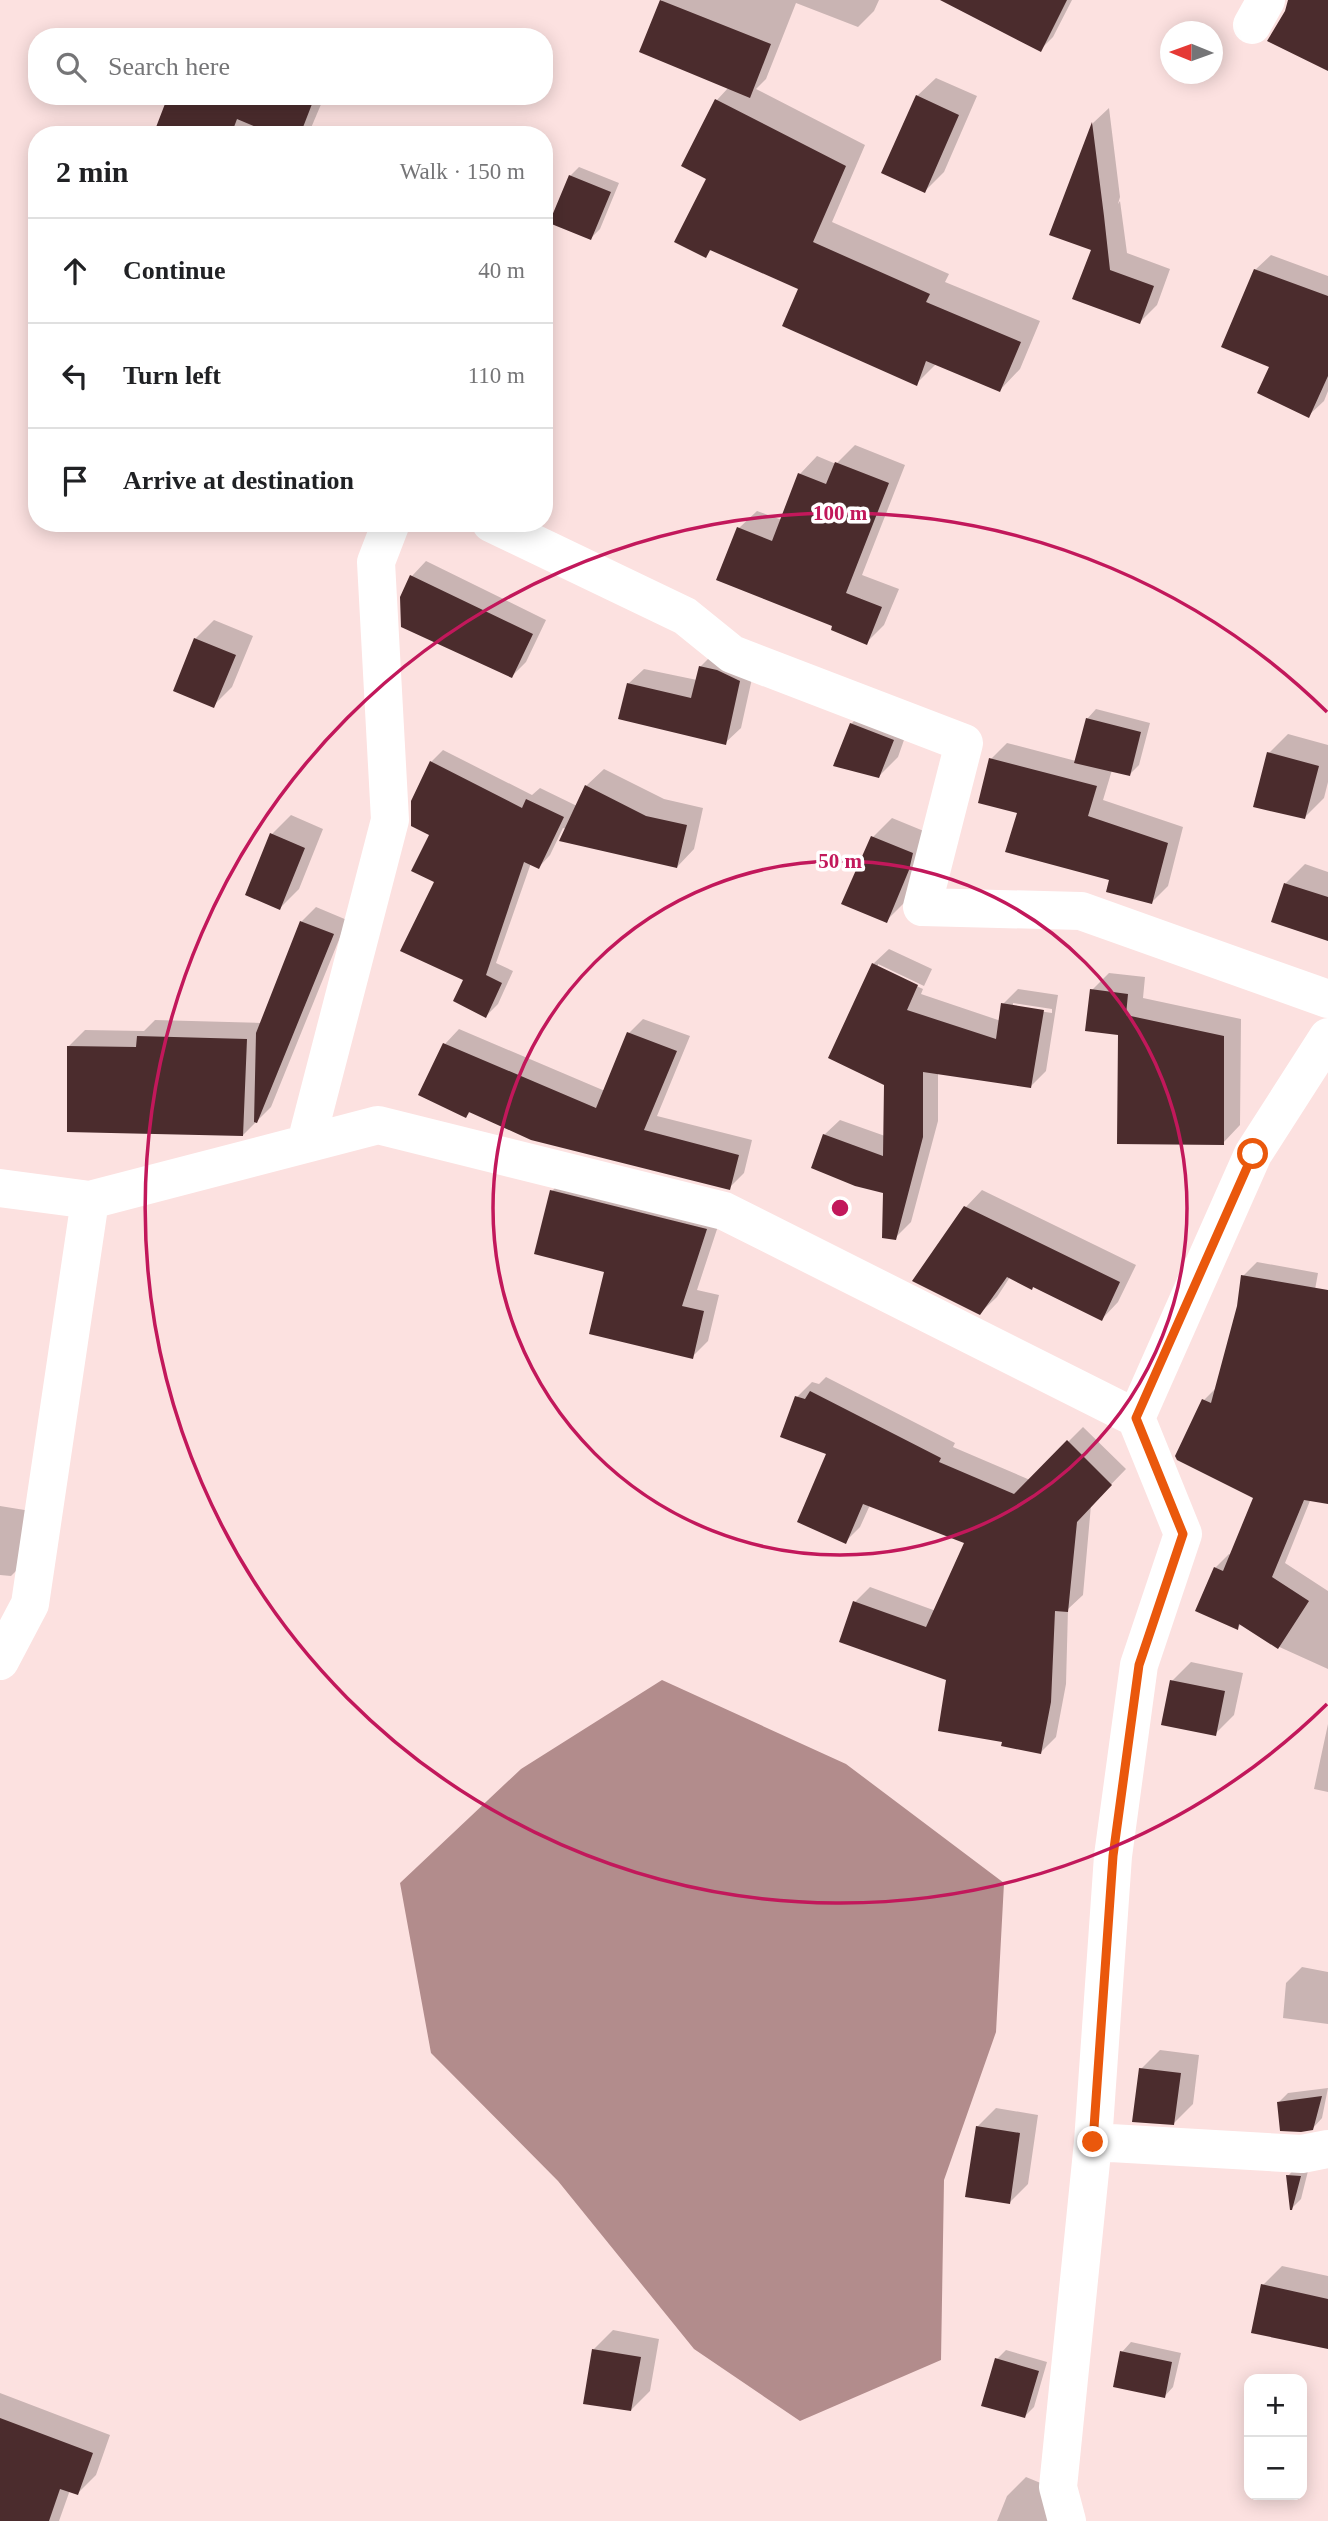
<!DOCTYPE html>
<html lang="en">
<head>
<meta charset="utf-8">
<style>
	body { margin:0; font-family:"Times New Roman",serif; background:#f2f2f2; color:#202124 }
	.controls { position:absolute; right:21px; bottom:21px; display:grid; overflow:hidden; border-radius:14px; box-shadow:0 4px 18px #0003 }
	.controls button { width:63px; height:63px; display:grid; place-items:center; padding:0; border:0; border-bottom:2px solid #e0e0e0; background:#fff; color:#202124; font:35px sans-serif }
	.compass { position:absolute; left:1160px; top:21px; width:63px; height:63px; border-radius:50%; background:#fff; box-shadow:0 4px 18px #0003; rotate:271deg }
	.stop { position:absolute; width:21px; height:21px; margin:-16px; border:5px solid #ea580c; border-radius:50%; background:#fff }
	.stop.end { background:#ea580c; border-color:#fff; box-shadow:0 2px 7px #0008 }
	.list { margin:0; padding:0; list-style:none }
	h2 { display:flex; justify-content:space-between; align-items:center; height:91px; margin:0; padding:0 28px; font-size:30px }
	h2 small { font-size:23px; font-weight:400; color:#757577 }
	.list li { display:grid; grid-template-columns:46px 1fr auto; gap:21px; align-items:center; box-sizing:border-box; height:105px; padding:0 28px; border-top:2px solid #e0e0e0 }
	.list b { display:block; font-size:26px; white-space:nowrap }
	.list em { font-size:23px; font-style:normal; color:#757577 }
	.icon { flex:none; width:38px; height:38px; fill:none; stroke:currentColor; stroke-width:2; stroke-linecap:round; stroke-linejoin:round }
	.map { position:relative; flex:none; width:1328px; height:2521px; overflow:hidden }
	.search { position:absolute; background:#fff; box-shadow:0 4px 18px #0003; left:28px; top:28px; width:525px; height:77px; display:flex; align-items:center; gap:18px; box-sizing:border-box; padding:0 24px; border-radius:28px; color:#757577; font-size:26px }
	.panel { position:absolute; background:#fff; box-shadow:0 4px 18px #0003; left:28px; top:126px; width:525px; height:406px; border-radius:28px }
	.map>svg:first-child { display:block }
	.water { fill:#b28c8c }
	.shadow { fill:#0003; fill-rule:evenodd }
	.building { fill:#4b2c2d }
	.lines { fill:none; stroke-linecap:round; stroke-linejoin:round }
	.minor { stroke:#fff; stroke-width:38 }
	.route { stroke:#ea580c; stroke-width:9 }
	.ring { fill:none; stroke:#c2185b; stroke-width:3.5 }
	.centre { fill:#c2185b; stroke:#fff; stroke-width:3.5 }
	.ring-label { font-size:21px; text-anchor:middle; font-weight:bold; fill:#c2185b; stroke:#fff; stroke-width:7; stroke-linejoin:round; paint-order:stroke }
</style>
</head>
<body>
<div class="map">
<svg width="1328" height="2521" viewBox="0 0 1328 2521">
	<rect width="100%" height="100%" fill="#fce1e0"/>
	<path class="water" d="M 662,1680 L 846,1764 L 1004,1883 L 996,2032 L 944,2180 L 941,2360 L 800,2421 L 694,2349 L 558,2181 L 431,2053 L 400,1883 L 521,1769 Z"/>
	<path class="shadow" d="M 662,0 L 879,0 L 874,11 L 858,27 L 796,3 L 766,79 L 756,89 L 865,145 L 832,222 L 949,274 L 945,282 L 1040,321 L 1020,369 L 1000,390 L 937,363 L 916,384 L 800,288 L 712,249 L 705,256 L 708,178 L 717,100 L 729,87 L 641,51 Z
		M 980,0 L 1072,0 L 1053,37 L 1040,50 Z
		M 936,78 L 977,96 L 944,172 L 925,191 L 917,96 Z
		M 170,96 L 307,96 L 322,102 L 308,135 L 154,135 Z
		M 1109,108 L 1120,197 L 1118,204 L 1120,201 L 1127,253 L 1170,269 L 1157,305 L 1140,322 L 1093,249 L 1052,234 L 1093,123 Z
		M 579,167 L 619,183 L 600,229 L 591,238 L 570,176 Z
		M 1271,255 L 1328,276 L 1328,391 L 1324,401 L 1308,416 L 1255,270 Z
		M 855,445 L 905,465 L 862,575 L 899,589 L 884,625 L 866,643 L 835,625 L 739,528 L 757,511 L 782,520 L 800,474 L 817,456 L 836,464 Z
		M 426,561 L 546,620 L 526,662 L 512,676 L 403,626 L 402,597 L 412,576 Z
		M 214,620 L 253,636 L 232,687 L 213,706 L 195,639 Z
		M 716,651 L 755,665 L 741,728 L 725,743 L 628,684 L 644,669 L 697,680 L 700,667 Z
		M 870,705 L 911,720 L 898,757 L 879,776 L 851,724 Z
		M 1096,709 L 1150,723 L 1139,765 L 1130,774 L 1112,770 L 1103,800 L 1183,827 L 1168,886 L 1152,902 L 1111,879 L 1019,812 L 991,759 L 1007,743 L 1076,761 L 1087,719 Z
		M 1288,734 L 1328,745 L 1328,782 L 1324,798 L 1305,817 L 1269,753 Z
		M 443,750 L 532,795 L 540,788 L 577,806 L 586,786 L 604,769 L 664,799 L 703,808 L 694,849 L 677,867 L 563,828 L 550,855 L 539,867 L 531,863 L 496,963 L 513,971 L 498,1004 L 486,1016 L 465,980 L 436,881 L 432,834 L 431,762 Z
		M 291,815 L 323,829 L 299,889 L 280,908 L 272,834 Z
		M 892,818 L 931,834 L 905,902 L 886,921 L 844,903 L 873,837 Z
		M 1305,864 L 1328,872 L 1328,939 L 1274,921 L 1286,883 Z
		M 316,907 L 347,920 L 271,1107 L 243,1135 L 69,1046 L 85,1030 L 144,1031 L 155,1020 L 262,1023 L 302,921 Z
		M 889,949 L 932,969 L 924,986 L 878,964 L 878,968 L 923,989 L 921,994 L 1001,1021 L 1003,1004 L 1018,989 L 1058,995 L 1046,1071 L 1031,1086 L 938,1072 L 938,1121 L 911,1222 L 895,1238 L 884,1192 L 824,1135 L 840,1120 L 885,1136 L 886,1083 L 873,964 ZM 1013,1003 L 1052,1009 L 1052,1013 L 1013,1007 Z
		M 1109,973 L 1145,977 L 1143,998 L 1241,1019 L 1240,1125 L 1223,1143 L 1120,1033 L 1092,990 Z
		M 643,1019 L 690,1036 L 657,1116 L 752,1140 L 744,1173 L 729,1188 L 471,1111 L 466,1116 L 420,1094 L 445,1044 L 459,1029 L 605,1091 L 629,1033 Z
		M 568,1175 L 722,1214 L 697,1290 L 719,1295 L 708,1341 L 692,1357 L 606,1271 L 552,1191 Z
		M 982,1190 L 1136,1265 L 1118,1302 L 1102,1319 L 1034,1286 L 1010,1277 L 997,1297 L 980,1313 L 966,1207 Z
		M 1257,1262 L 1318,1273 L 1309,1323 L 1328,1332 L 1328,1456 L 1285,1563 L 1328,1591 L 1328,1669 L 1275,1645 L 1241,1624 L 1237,1628 L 1215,1568 L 1229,1554 L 1232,1556 L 1256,1497 L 1204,1400 L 1217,1387 L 1239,1307 L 1243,1276 Z
		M 826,1377 L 955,1443 L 953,1447 L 1030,1480 L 1083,1427 L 1126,1469 L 1091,1505 L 1083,1595 L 1068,1609 L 1066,1684 L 1056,1737 L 1041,1752 L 855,1602 L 870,1587 L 936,1611 L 966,1542 L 870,1505 L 860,1527 L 845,1542 L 829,1453 L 797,1397 L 812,1382 L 819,1384 Z
		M 0,1506 L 37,1512 L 30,1557 L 11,1576 L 0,1575 Z
		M 1191,1662 L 1243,1673 L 1234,1715 L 1215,1734 L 1172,1681 Z
		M 1328,1724 L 1328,1792 L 1314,1789 Z
		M 1302,1967 L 1328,1972 L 1328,2024 L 1283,2018 L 1286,1983 Z
		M 1160,2050 L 1199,2055 L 1193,2104 L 1174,2123 L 1141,2069 Z
		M 1328,2088 L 1322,2118 L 1313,2128 L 1279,2102 L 1288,2093 Z
		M 996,2108 L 1038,2115 L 1028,2184 L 1009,2203 L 977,2127 Z
		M 1297,2166 L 1309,2167 L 1301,2199 L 1292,2208 L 1288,2176 Z
		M 1282,2266 L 1328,2276 L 1328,2347 L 1263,2285 Z
		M 613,2330 L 659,2339 L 650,2391 L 631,2410 L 594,2349 Z
		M 1131,2342 L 1181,2353 L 1173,2387 L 1164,2397 L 1122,2352 Z
		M 1006,2350 L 1047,2362 L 1034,2407 L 1025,2416 L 997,2359 Z
		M 0,2393 L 110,2435 L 96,2475 L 78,2493 L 70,2490 L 59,2521 L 0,2521 Z
		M 1026,2477 L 1060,2491 L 1053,2521 L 997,2521 L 1007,2496 Z"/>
	<path class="building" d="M 660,0 L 771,44 L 750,98 L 639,52 Z
		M 940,0 L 1067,0 L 1041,52 Z
		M 1288,0 L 1328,0 L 1328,71 L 1267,41 L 1285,11 Z
		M 916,95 L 959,115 L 925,193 L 881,173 Z
		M 168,96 L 292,96 L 312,104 L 300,135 L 275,135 L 237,119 L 231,135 L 153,135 Z
		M 715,99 L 846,166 L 813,242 L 930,294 L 926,302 L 1021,342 L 1000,392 L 926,361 L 917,386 L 782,326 L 798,289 L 710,250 L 706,258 L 674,242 L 706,179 L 681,166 Z
		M 1092,122 L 1104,216 L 1100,226 L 1104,216 L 1110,270 L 1154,286 L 1140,324 L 1072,299 L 1091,250 L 1049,235 Z
		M 569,175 L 611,192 L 591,240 L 549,223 Z
		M 1254,269 L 1328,296 L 1328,376 L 1309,418 L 1257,393 L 1269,367 L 1221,347 Z
		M 835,462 L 889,483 L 846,593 L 882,607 L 867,645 L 831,630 L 832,626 L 716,580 L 737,527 L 772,541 L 798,473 L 826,484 Z
		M 410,575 L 533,634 L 512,678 L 401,627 L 400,597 Z
		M 194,638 L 236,655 L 214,708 L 173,691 Z
		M 699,666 L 717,670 L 740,681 L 726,745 L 618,719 L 627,683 L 691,698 Z
		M 1086,718 L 1141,732 L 1130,776 L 1074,763 Z
		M 850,723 L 894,740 L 879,778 L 833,766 Z
		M 1267,752 L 1319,766 L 1305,819 L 1253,807 Z
		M 989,758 L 1097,786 L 1088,816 L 1168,843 L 1152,904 L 1106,892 L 1109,880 L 1005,852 L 1017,813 L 978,803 Z
		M 430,761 L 522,808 L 526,799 L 564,817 L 539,869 L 524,862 L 486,975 L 502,983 L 486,1018 L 453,1001 L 463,980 L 400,951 L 434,882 L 411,871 L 429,835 L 411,826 L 411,801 Z
		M 585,785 L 646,816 L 687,825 L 677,868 L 559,841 Z
		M 270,833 L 305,848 L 280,910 L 245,895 Z
		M 871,836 L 913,853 L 909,870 L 887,923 L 841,904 Z
		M 1284,883 L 1328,897 L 1328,941 L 1271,922 Z
		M 300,921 L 334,934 L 257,1123 L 254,1122 L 256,1033 Z
		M 872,963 L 918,985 L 907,1010 L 996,1039 L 1001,1003 L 1044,1010 L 1031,1088 L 923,1072 L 923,1137 L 896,1240 L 882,1238 L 883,1193 L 855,1186 L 811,1168 L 823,1134 L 883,1156 L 884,1085 L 828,1058 Z
		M 1090,989 L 1128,994 L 1126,1015 L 1224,1036 L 1224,1145 L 1117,1144 L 1118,1035 L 1085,1031 Z
		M 627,1032 L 677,1051 L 644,1130 L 739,1155 L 730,1190 L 531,1140 L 469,1112 L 466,1118 L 418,1095 L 443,1043 L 596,1108 Z
		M 137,1036 L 247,1039 L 243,1136 L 67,1132 L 67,1046 L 136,1047 Z
		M 550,1190 L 707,1229 L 682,1306 L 704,1311 L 693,1359 L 589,1334 L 604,1272 L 534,1254 Z
		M 964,1206 L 1120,1282 L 1102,1321 L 1033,1287 L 1032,1290 L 1007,1277 L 980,1315 L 912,1281 Z
		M 1241,1275 L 1328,1290 L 1328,1504 L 1304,1500 L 1272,1577 L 1309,1601 L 1278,1649 L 1239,1624 L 1238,1630 L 1195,1611 L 1214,1567 L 1223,1571 L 1253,1498 L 1177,1460 L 1175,1456 L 1202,1399 L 1211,1403 L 1237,1306 Z
		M 810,1391 L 941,1458 L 939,1462 L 1014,1494 L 1067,1440 L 1112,1485 L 1077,1522 L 1068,1612 L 1055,1611 L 1051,1702 L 1041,1754 L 1001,1746 L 1002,1742 L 938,1731 L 946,1680 L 839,1642 L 853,1601 L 926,1627 L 964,1543 L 863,1504 L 846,1544 L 797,1522 L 826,1454 L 780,1437 L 795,1396 L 805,1399 Z
		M 1170,1680 L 1225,1691 L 1216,1736 L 1161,1725 Z
		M 1139,2068 L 1181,2073 L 1174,2125 L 1132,2122 Z
		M 1322,2096 L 1313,2130 L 1301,2132 L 1280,2131 L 1277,2102 Z
		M 976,2126 L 1020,2133 L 1010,2204 L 965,2197 Z
		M 1286,2175 L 1301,2176 L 1292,2210 L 1290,2210 Z
		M 1261,2284 L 1328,2299 L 1328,2349 L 1251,2333 Z
		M 592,2349 L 641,2357 L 631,2411 L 583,2404 Z
		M 1120,2351 L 1172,2362 L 1165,2398 L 1113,2387 Z
		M 995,2358 L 1039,2371 L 1025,2418 L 981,2406 Z
		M 0,2418 L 93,2453 L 78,2495 L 60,2489 L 49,2521 L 0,2521 Z"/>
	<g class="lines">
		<path class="minor" d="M 1252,25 L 1266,0
			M 491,523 L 685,616 L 732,654 L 964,743 L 922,907 L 1081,911 L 1328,999
			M 306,1143 L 390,820 L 376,562 L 391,523
			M 0,1188 L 90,1200 L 378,1125 L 724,1211 L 1136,1418 L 1183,1534 L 1139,1665 L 1113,1856 L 1093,2142 L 1058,2487 L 1067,2521
			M 1136,1418 L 1253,1154 L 1328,1037
			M 0,1661 L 30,1604 L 90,1200
			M 1093,2142 L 1302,2154 L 1328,2149"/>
	</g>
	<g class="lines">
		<path class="route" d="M 1093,2142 L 1113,1856 L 1139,1665 L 1183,1534 L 1136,1418 L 1253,1154"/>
	</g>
	<g class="ring">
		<circle cx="840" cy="1208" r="347"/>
		<path d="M1327 1704A695 695 0 1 1 1327 712"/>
	</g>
	<circle cx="840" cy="1208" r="10" class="centre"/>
	<g class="ring-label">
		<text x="840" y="520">100 m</text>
		<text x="840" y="868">50 m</text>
	</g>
</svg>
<div class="controls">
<button>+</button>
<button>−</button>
</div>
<svg class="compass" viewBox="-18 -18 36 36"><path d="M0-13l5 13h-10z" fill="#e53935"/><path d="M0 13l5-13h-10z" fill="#757577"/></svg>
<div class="stop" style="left:1253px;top:1154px"></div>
<div class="stop end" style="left:1093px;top:2142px"></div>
<div class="search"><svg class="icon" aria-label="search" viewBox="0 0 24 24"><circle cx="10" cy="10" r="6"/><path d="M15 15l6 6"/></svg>Search here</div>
<section class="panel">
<h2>2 min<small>Walk · 150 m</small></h2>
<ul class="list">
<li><svg class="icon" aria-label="ahead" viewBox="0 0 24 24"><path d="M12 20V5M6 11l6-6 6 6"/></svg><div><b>Continue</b></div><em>40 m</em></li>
<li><svg class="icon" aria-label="left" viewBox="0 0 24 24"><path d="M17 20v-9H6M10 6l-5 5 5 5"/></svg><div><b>Turn left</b></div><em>110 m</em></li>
<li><svg class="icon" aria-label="arrive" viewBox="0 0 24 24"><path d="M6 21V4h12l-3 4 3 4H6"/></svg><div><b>Arrive at destination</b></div></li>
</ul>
</section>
</div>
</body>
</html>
